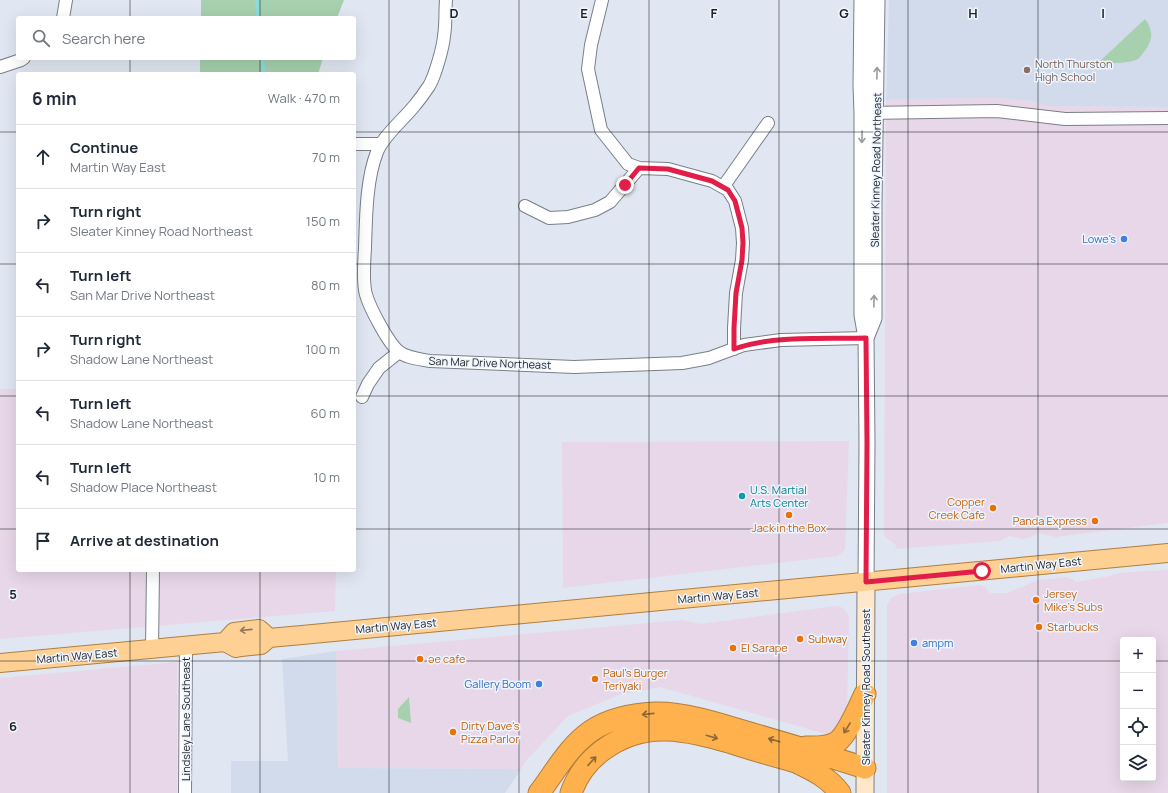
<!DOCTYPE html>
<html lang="en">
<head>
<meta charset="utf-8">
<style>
	body { margin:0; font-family:Manrope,sans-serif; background:#f2f2f3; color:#1f2937 }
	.controls { position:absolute; right:12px; bottom:12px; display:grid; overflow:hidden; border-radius:4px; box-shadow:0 4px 16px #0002 }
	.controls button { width:36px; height:36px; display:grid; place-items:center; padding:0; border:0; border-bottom:1px solid #e0e1e3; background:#fff; color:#1f2937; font:20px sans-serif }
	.stop { position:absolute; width:12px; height:12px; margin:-9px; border:3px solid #e11d48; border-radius:50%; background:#fff }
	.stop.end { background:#e11d48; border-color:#fff; box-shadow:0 1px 4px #0008 }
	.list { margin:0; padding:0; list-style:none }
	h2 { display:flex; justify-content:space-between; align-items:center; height:52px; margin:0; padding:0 16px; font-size:17px }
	h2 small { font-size:13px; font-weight:400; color:#747a83 }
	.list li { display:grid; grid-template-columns:26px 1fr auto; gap:12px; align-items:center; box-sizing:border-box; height:64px; padding:0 16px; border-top:1px solid #e0e1e3 }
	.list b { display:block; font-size:15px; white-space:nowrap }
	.list p { margin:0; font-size:13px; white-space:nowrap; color:#747a83 }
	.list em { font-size:13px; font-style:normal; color:#747a83 }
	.icon { flex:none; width:22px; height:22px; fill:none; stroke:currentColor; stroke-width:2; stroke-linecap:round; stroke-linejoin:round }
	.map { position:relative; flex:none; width:1168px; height:793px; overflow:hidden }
	.search { position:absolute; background:#fff; box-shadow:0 4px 16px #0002; left:16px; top:16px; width:340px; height:44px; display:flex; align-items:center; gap:10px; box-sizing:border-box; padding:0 14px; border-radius:4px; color:#747a83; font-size:15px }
	.panel { position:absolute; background:#fff; box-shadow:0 4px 16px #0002; left:16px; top:72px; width:340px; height:500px; border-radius:4px }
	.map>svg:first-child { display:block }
	.commercial { fill:#e8d7e8; fill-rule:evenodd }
	.built { fill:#d1dbec }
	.green { fill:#a7d0ae }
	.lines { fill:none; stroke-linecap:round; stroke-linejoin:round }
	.stream { stroke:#89dee0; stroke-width:3.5 }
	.minor-casing { stroke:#797f88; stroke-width:14 }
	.tertiary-casing { stroke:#797f88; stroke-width:17 }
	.secondary-casing { stroke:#797f88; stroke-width:19 }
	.primary-casing { stroke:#b07f3e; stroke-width:20 }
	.motorway-casing { stroke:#b07f3e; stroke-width:23 }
	.minor { stroke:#fff; stroke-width:12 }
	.tertiary { stroke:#fff; stroke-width:15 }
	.secondary { stroke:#ffe8c9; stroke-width:17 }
	.primary { stroke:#fed094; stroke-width:18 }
	.motorway { stroke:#feb14c; stroke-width:21 }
	.oneway { stroke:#9a9b9c }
	.oneway2 { stroke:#8e785c }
	.oneway3 { stroke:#8e6938 }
	.route { stroke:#e11d48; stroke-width:5 }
	.grid { fill:none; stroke:#1e2124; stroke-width:1; stroke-opacity:0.55 }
	.education-dot { fill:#8d6e63; stroke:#eef5ff; stroke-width:1.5 }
	.shop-dot { fill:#3f7fe0; stroke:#eef5ff; stroke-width:1.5 }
	.culture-dot { fill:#0f9aa8; stroke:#eef5ff; stroke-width:1.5 }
	.food-dot { fill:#e8710a; stroke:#eef5ff; stroke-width:1.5 }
	.labels { text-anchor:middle; stroke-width:3; stroke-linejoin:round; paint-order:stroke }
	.education-label { font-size:11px; fill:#785e54; stroke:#eef5ff; text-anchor:start }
	.street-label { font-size:11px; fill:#1e2124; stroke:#eef5ff }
	.shop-label { font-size:11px; fill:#366cbe; stroke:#eef5ff; text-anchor:end }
	.culture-label { font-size:11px; fill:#0d838f; stroke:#eef5ff; text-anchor:start }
	.food-label { font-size:11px; fill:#c56008; stroke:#eef5ff; text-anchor:start }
	.grid-label { font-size:13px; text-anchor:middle; font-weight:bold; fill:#1e2124; stroke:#eef5ff; stroke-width:3; stroke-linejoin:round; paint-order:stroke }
</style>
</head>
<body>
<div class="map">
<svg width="1168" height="793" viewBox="0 0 1168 793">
	<rect width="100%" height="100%" fill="#e1e7f2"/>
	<path class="commercial" d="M 1001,98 L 1032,101 L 1048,106 L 1168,107 L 1168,523 L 1056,537 L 1038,533 L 1030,538 L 1022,539 L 1009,536 L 1000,541 L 895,549 L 896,545 L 884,536 L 886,102 L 889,99 Z
		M 0,389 L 18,389 L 18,570 L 336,570 L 335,611 L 0,639 Z
		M 849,441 L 845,550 L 837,556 L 563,588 L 562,442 Z
		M 1168,570 L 1168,793 L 887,793 L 887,605 L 891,598 L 899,594 L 980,585 L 985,587 L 990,593 L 1007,593 L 1038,580 L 1066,577 L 1072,579 L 1076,582 L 1110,576 L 1119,573 L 1145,571 ZM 1123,640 L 1153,640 L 1153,778 L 1123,778 Z
		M 836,606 L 841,607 L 845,610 L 849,616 L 847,713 L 833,736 L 660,687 L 619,695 L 568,716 L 525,762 L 521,769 L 338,768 L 336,651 L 682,620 L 701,624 Z
		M 177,662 L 177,793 L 0,793 L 0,678 Z"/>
	<path class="built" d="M 889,0 L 1168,0 L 1168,107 L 1048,106 L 1032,101 L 1001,98 L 889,99 L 886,102 Z
		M 336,651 L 338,768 L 521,769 L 505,793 L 231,793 L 231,761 L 288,761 L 282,659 Z"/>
	<path class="green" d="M 201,0 L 344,0 L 337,18 L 201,18 Z
		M 1145,19 C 1154,31 1153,42 1143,53 C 1141,56 1139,59 1136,60 C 1124,64 1111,63 1099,62 Z
		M 200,58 L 323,58 L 318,74 L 200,74 Z
		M 409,697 L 411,723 L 398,718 L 398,709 Z"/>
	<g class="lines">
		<path class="stream" d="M 257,0 L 258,18
			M 262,58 L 264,74"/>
		<defs>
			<path id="minor" d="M 446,0 C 445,12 446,24 444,36 C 443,48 435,76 429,86 C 425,92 420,99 415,105 C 404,119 383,136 377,152 C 366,180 366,218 365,248 C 364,262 363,277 365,290 C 367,304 388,342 398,351 C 406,358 419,359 430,361 L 574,367 L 682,363 L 709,358 L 744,345 L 781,340 L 866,338
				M 602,0 L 591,45 L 588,69 L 601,130 L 628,164 L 639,168 L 668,169 L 712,181 L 728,190 L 735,201 L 742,228 L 743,243 L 742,260 L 736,293 L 734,328 L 734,349
				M 63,18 L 66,0
				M 0,67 L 21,60 L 24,58
				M 867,113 L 997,111 L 1065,119 L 1168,118
				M 354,144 L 381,144
				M 723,187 L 768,123
				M 525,206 L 549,218 L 568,217 L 595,210 L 610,202 L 639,168
				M 362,397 L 368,384 L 379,368 L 399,352
				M 152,649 L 153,570
				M 185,793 L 186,646"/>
			<path id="tertiary" d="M 862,0 L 861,85 L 862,113 L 862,315 L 866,338 L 867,443 L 866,582
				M 866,338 L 874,318 L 874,203 L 877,0"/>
			<path id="secondary" d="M 865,793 L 866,582"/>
			<path id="primary" d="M 225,642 L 234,632 L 259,629 L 269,638
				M 0,663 L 225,642 L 236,648 L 241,647 L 261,645 L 269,638 L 302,635 L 1168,553"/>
			<path id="motorway" d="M 806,747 C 816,747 828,748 837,742 C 848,734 859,706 865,694
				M 539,793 C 555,772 569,746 591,731 C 610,718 633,714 655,713 C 682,712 717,723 743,731 C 784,743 825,755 865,768
				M 571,793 C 577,776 589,760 603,750 C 645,719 686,730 732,743 C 753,750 775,756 796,762 C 813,770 829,778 840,793"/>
		</defs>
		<use href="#minor" class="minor-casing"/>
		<use href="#tertiary" class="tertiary-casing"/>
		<use href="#secondary" class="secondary-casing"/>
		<use href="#primary" class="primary-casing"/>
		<use href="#motorway" class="motorway-casing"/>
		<use href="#minor" class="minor"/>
		<use href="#tertiary" class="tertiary"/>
		<use href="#secondary" class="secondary"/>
		<use href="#primary" class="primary"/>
		<use href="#motorway" class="motorway"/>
	</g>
	<defs><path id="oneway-shaft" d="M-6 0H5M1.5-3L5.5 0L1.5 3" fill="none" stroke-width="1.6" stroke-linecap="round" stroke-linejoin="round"/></defs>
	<g class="oneway">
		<use href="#oneway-shaft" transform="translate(877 73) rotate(-89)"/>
		<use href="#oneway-shaft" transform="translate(862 137) rotate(91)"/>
		<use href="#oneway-shaft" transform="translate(874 301) rotate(-89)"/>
	</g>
	<use class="oneway2" href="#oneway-shaft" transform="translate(246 630) rotate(174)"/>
	<g class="oneway3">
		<use href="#oneway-shaft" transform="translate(648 714) rotate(174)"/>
		<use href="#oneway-shaft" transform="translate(847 728) rotate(122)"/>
		<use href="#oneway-shaft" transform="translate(712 737) rotate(16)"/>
		<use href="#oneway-shaft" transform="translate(774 740) rotate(-164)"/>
		<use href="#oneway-shaft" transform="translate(592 761) rotate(-47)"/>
	</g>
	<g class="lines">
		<path class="route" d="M 625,185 L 639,168 L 668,169 L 712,181 L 728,190 L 735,201 L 742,228 L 743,243 L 742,260 L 736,293 L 734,328 L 734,349 C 773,335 825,339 866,338 L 867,443 L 866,582 L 982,571"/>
	</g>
	<path class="grid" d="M 130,0 L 130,18M 260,0 L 260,18M 389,0 L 389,793M 519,0 L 519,793M 649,0 L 649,793M 779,0 L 779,793M 908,0 L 908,793M 1038,0 L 1038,793M 130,58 L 130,74M 260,58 L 260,74M 0,132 L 18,132M 354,132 L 1168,132M 0,264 L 18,264M 354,264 L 1168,264M 0,396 L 18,396M 354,396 L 1168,396M 0,529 L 18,529M 354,529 L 1168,529M 130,570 L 130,793M 260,570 L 260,793M 0,661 L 1123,661M 1153,661 L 1168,661"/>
	<circle class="education-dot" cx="1027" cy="70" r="4"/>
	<g class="shop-dot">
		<circle cx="1124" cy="239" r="4"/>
		<circle cx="914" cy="643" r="4"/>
		<circle cx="539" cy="684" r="4"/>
	</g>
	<circle class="culture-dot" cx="742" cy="496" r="4"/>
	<g class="food-dot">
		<circle cx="993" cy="508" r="4"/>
		<circle cx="789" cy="515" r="4"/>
		<circle cx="1095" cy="521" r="4"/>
		<circle cx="1036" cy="600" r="4"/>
		<circle cx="1039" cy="627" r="4"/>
		<circle cx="800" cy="639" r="4"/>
		<circle cx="733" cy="648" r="4"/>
		<circle cx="420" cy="659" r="4"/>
		<circle cx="595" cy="679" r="4"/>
		<circle cx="453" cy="732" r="4"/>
	</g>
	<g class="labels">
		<g class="education-label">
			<text x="1035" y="68">North Thurston<tspan x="1035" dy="13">High School</tspan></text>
		</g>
		<g class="street-label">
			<text transform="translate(876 170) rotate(-89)" y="4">Sleater Kinney Road Northeast</text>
			<text transform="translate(490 363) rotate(2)" y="4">San Mar Drive Northeast</text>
			<text transform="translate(1041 565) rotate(-6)" y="4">Martin Way East</text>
			<text transform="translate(718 596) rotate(-5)" y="4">Martin Way East</text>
			<text transform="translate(396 626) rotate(-5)" y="4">Martin Way East</text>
			<text transform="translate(77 656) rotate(-5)" y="4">Martin Way East</text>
			<text transform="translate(866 687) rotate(-90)" y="4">Sleater Kinney Road Southeast</text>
			<text transform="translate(186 719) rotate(-90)" y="4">Lindsley Lane Southeast</text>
		</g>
		<g class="shop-label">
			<text x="1116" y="243">Lowe's</text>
			<text x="922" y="647" text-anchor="start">ampm</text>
			<text x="531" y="688">Gallery Boom</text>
		</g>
		<g class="culture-label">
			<text x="750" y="494">U.S. Martial<tspan x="750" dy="13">Arts Center</tspan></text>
		</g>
		<g class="food-label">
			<text x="985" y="506" text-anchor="end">Copper<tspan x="985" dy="13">Creek Cafe</tspan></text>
			<text x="1087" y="525" text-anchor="end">Panda Express</text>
			<text x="789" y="532" text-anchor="middle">Jack in the Box</text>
			<text x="1044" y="598">Jersey<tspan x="1044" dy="13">Mike's Subs</tspan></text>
			<text x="1047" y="631">Starbucks</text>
			<text x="808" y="643">Subway</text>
			<text x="741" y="652">El Sarape</text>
			<text x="428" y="663">əe cafe</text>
			<text x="603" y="677">Paul's Burger<tspan x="603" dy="13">Teriyaki</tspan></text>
			<text x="461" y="730">Dirty Dave's<tspan x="461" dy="13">Pizza Parlor</tspan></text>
		</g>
	</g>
	<g class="grid-label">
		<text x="454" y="18">D</text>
		<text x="584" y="18">E</text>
		<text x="714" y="18">F</text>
		<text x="844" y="18">G</text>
		<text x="973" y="18">H</text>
		<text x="1103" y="18">I</text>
		<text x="13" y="599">5</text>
		<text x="13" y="731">6</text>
	</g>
</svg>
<div class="controls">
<button>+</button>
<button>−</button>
<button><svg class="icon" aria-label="locate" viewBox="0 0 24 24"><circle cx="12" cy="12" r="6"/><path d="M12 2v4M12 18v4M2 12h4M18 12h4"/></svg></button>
<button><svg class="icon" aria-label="layers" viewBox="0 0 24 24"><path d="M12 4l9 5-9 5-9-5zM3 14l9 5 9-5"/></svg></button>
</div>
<div class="stop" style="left:982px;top:571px"></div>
<div class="stop end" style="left:625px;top:185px"></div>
<div class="search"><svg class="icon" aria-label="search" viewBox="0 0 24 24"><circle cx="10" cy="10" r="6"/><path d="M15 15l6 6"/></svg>Search here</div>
<section class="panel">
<h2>6 min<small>Walk · 470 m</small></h2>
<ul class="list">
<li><svg class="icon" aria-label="ahead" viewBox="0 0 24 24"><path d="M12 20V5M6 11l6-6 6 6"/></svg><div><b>Continue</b><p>Martin Way East</p></div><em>70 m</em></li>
<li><svg class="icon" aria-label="right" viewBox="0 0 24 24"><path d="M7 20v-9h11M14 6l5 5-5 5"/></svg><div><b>Turn right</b><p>Sleater Kinney Road Northeast</p></div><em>150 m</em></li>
<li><svg class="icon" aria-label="left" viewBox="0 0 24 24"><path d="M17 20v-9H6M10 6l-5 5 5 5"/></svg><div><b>Turn left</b><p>San Mar Drive Northeast</p></div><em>80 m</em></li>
<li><svg class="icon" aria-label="right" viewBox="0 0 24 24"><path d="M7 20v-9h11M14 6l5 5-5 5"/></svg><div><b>Turn right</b><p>Shadow Lane Northeast</p></div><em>100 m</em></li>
<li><svg class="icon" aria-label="left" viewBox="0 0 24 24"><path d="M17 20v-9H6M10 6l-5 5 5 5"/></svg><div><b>Turn left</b><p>Shadow Lane Northeast</p></div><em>60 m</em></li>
<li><svg class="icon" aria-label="left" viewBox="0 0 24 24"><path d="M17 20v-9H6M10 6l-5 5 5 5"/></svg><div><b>Turn left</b><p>Shadow Place Northeast</p></div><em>10 m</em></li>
<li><svg class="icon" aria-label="arrive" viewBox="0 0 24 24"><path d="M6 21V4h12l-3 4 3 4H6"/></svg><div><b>Arrive at destination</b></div></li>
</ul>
</section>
</div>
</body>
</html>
